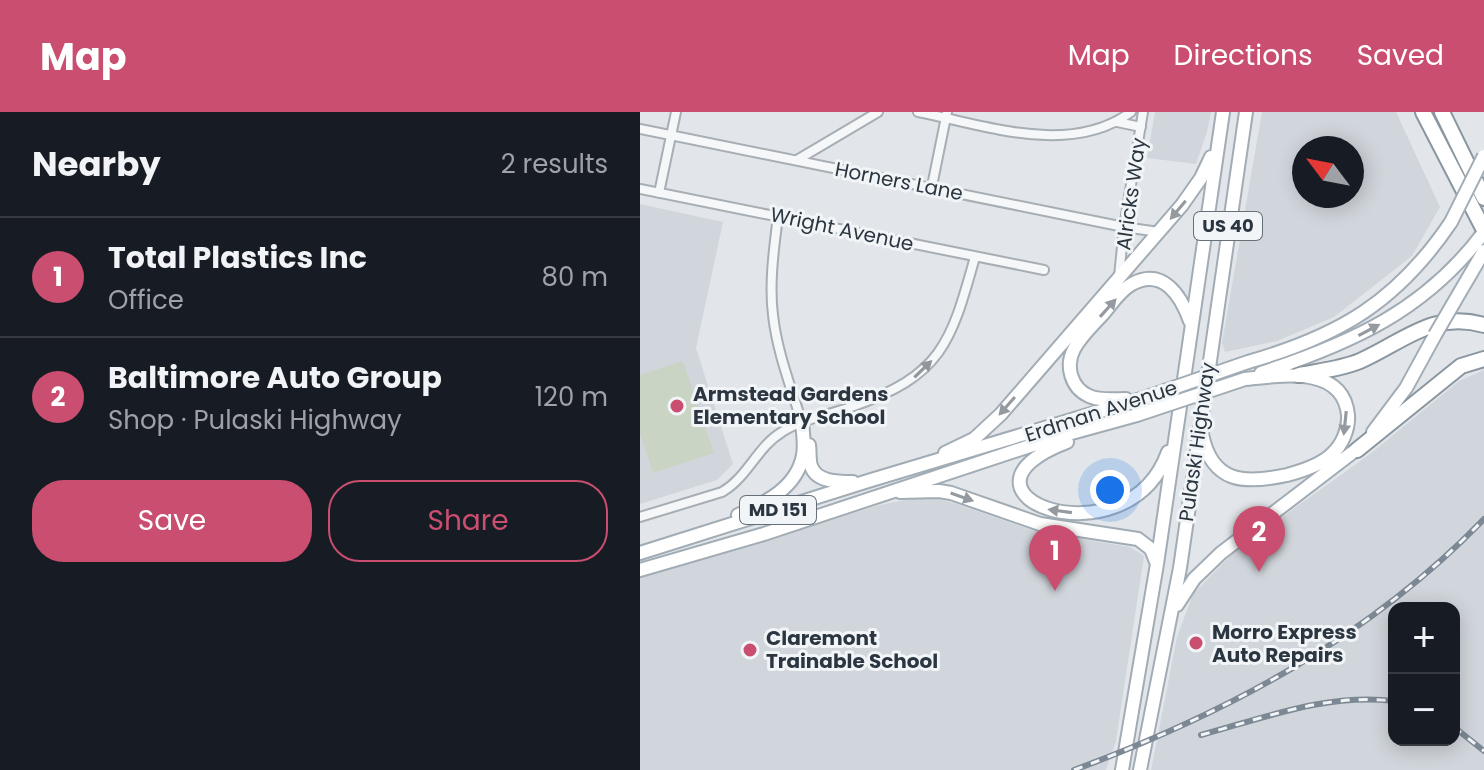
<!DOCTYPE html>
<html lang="en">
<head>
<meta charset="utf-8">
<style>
	body { margin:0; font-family:Poppins,sans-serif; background:#20242c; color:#f1f3f6 }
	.controls { position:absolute; right:24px; bottom:24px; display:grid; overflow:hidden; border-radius:16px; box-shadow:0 4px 20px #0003 }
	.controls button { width:72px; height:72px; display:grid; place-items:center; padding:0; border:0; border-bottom:2px solid #363941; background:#171b24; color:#f1f3f6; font:40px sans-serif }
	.compass { position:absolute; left:652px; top:24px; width:72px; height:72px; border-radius:50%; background:#171b24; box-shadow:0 4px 20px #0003; rotate:302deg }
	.you { position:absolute; left:470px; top:378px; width:28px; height:28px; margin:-20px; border:6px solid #fff; border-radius:50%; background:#1a73e8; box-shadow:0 0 0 12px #1a73e833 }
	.badge { display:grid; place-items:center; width:52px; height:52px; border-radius:50%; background:#c94e6f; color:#fff; font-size:26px; font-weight:700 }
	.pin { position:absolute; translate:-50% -66px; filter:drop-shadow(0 2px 4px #0008) }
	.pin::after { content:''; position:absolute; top:42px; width:28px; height:24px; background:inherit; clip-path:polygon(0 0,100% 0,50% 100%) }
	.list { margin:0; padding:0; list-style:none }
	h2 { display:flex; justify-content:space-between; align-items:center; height:104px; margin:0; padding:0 32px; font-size:34px }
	h2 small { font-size:26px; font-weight:400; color:#9ea1a6 }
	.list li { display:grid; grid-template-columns:52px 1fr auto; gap:24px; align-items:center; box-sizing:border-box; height:120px; padding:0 32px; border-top:2px solid #363941 }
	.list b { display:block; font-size:30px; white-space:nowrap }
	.list p { margin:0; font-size:26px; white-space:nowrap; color:#9ea1a6 }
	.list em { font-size:26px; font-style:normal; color:#9ea1a6 }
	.actions { display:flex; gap:16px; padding:24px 32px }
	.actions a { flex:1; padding:18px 0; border:2px solid #c94e6f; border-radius:32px; text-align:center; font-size:28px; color:#c94e6f }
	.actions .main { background:#c94e6f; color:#fff }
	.map { position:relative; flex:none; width:844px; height:658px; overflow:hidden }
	header { display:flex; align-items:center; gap:48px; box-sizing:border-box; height:112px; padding:0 40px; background:#c94e6f; color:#fff }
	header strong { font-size:38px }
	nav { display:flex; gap:44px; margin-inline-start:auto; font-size:28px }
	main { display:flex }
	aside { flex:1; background:#171b24 }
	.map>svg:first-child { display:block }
	.built { fill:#d1d6dc; fill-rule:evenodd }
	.green { fill:#cad4c4 }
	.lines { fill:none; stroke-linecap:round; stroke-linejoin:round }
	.minor-casing { stroke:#a7aeb4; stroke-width:12 }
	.primary-casing { stroke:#a2acb5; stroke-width:16 }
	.motorway-casing { stroke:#8a96a0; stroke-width:18 }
	.minor { stroke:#f5f7f8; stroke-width:8 }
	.primary { stroke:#fff; stroke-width:12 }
	.motorway { stroke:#fff; stroke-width:14 }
	.rail-casing { stroke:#7c8893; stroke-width:6 }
	.rail { stroke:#f2f5f7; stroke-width:3; stroke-dasharray:9; stroke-linecap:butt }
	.primary-bridge-casing { stroke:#a2acb5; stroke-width:16; stroke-linecap:butt }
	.primary-bridge { stroke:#fff; stroke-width:12 }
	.oneway { fill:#959aa0 }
	.oneway2 { fill:#90969c }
	.poi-dot { fill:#c94e6f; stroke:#f2f5f7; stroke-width:3 }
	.labels { text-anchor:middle; stroke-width:6; stroke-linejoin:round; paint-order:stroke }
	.shield { fill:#f2f5f7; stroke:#676f78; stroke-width:2 }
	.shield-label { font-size:18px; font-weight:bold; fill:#2b3641 }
	.street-label { font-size:20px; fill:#2b3641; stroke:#f2f5f7 }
	.poi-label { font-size:20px; font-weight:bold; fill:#2b3641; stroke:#f2f5f7; text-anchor:start }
</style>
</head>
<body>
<header>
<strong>Map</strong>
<nav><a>Map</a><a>Directions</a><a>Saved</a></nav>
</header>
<main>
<aside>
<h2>Nearby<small>2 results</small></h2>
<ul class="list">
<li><span class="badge">1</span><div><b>Total Plastics Inc</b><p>Office</p></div><em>80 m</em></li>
<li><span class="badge">2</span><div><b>Baltimore Auto Group</b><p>Shop · Pulaski Highway</p></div><em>120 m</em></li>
</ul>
<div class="actions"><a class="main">Save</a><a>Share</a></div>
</aside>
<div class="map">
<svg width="844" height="658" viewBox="0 0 844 658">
	<rect width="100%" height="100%" fill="#e2e6ea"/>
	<path class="built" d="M 515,0 L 571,0 L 567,20 L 556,52 L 507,46 Z
		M 622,0 L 756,0 L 800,95 L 772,144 L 694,205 L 637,229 L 585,240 L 582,231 ZM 664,36 L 712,36 L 712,84 L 664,84 Z
		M 0,92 L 83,110 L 56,236 L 93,352 L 77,368 L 0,392 Z
		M 844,258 L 844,658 L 511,658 L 537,525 L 553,482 L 596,438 L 730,342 L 819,269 ZM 754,496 L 814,496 L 814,628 L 754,628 Z
		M 275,386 L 296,386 L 313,391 L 398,420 L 490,435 L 504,444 L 476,629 L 466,658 L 0,658 L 0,466 L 240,393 Z"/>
	<path class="green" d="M 43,249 L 74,341 L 13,361 L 0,321 L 0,263 Z"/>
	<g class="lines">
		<defs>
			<path id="minor" d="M 278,0 C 345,13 430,45 491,0
				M 477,10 L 501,15
				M 0,17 L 484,115 L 519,120
				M 157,48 L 238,0
				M 292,74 L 307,0
				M 0,77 L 404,158
				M 19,81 L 36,0
				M 138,104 C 134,136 129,171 133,203 C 137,240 151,275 162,311
				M 479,164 L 484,115 L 503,0
				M 0,405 L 82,380 C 108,365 117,335 142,320 C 162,307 189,303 211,295 C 302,264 311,231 335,145"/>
			<path id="primary" d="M 813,192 L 844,139
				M 608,250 C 699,224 757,190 811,110
				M 621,261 C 711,231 785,199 844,120
				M 486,287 C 474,287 460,289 449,284 C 431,276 425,254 434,237 C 441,224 452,214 462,203 C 471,193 480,178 492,172 C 523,155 541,184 550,209
				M 733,320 L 766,276 L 795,223
				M 562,322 C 572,372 605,372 647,363 C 662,359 681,353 692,342 C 702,333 709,317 708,303 C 703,252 639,264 605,267
				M 427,330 C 291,382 487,455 528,340
				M 169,333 C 170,339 169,348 171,354 C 176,370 198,370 213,370
				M 305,341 L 334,327 L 361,302 L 542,93 L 561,66 L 571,45
				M 260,380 L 299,379 L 311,381 L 400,412 L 498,427 L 511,437 L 517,452
				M 98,403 C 125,391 157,376 163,343 C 165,333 163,321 162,311
				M 0,441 L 228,369 L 501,287
				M 0,458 L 124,422 L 417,325 L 497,303
				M 537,493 L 554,467 L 581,441 L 721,334
				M 482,658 L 517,452 L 583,0
				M 500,658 L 540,456 L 606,0"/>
			<path id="motorway" d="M 783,0 L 844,118
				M 802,0 L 844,86
				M 659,263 C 679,259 701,257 720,249 C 763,230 794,198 844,213
				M 717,338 L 821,254 L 844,247"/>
		</defs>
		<use href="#minor" class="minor-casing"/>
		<use href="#primary" class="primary-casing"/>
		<use href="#motorway" class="motorway-casing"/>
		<use href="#minor" class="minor"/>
		<use href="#primary" class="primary"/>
		<use href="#motorway" class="motorway"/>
		<defs>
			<path id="rail" d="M 814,615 L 844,639
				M 561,623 C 624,606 687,581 754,589
				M 434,658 C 587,601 730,525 844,407"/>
		</defs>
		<use href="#rail" class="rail-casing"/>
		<use href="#rail" class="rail"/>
		<defs>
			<path id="primary-bridge" d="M 811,110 L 844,44
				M 795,223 L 813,192
				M 501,287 L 608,250
				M 497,303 L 605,267"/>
		</defs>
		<use href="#primary-bridge" class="primary-bridge-casing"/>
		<use href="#primary-bridge" class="primary-bridge"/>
	</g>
	<defs><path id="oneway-solid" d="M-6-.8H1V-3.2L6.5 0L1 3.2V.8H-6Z" transform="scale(2)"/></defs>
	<g class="oneway">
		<use href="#oneway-solid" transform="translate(538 98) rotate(130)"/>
		<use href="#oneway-solid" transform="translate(468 196) rotate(-48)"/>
		<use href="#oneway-solid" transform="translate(729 218) rotate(-28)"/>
		<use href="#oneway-solid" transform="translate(367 294) rotate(131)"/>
		<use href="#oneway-solid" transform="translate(705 311) rotate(96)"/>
		<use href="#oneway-solid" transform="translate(322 385) rotate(19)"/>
		<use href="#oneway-solid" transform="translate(420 399) rotate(-172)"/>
	</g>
	<use class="oneway2" href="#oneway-solid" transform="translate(283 257) rotate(-44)"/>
	<g class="poi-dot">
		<circle cx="37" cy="294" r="8"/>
		<circle cx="556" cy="531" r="8"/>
		<circle cx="110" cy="538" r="8"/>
	</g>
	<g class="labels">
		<g class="shield">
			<rect x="554" y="100" width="68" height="28" rx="6"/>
			<rect x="100" y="384" width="76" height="28" rx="6"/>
		</g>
		<g class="shield-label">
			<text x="588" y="120">US 40</text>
			<text x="138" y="404">MD 151</text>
		</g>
		<g class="street-label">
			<text transform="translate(259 69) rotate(11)" y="7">Horners Lane</text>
			<text transform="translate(491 82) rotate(-82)" y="7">Alricks Way</text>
			<text transform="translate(202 117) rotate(12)" y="7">Wright Avenue</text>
			<text transform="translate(461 299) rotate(-18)" y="7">Erdman Avenue</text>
			<text transform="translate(557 330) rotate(-82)" y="7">Pulaski Highway</text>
		</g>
		<g class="poi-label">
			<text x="53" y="289">Armstead Gardens<tspan x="53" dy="23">Elementary School</tspan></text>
			<text x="572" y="527">Morro Express<tspan x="572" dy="23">Auto Repairs</tspan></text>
			<text x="126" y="533">Claremont<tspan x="126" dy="23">Trainable School</tspan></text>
		</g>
	</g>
</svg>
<div class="controls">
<button>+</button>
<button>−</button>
</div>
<svg class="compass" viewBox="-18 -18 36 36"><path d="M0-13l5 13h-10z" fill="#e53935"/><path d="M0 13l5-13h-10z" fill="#9ea1a6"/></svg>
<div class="you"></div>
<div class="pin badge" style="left:415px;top:479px">1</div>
<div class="pin badge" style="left:619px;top:460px">2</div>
</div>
</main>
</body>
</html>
